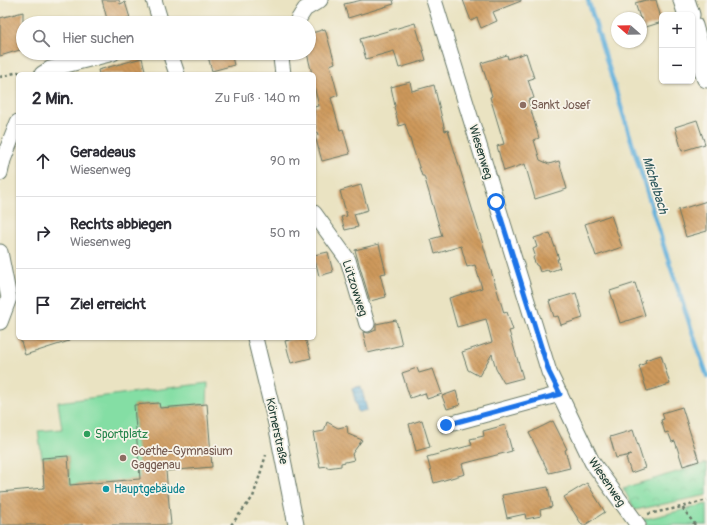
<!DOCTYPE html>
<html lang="de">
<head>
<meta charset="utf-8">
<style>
	body { margin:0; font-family:Pangolin,sans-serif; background:#f7f7f7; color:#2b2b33 }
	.controls { position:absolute; right:12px; top:12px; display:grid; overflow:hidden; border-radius:6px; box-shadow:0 1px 3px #0004 }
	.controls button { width:36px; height:36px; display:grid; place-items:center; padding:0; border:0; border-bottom:1px solid #e1e1e2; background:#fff; color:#2b2b33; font:20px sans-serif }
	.compass { position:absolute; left:611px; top:12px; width:36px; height:36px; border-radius:50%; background:#fff; box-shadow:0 1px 3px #0004; rotate:290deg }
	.stop { position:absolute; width:12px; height:12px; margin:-9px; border:3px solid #1a73e8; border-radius:50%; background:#fff }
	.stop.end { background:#1a73e8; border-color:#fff; box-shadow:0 1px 4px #0008 }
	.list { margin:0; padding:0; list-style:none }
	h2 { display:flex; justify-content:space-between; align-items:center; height:52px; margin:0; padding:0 16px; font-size:17px }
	h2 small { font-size:13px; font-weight:400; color:#7c7c81 }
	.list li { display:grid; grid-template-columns:26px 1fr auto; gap:12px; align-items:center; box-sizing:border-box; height:72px; padding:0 16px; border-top:1px solid #e1e1e2 }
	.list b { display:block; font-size:15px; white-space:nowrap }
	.list p { margin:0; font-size:13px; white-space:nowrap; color:#7c7c81 }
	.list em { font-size:13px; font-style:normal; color:#7c7c81 }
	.icon { flex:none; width:22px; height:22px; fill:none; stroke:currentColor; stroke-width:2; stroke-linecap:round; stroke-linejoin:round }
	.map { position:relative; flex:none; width:707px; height:525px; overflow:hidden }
	.search { position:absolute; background:#fff; box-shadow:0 1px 3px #0004; left:16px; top:16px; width:300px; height:44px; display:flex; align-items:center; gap:10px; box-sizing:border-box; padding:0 14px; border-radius:22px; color:#7c7c81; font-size:15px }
	.panel { position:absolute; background:#fff; box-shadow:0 1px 3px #0004; left:16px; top:72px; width:300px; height:268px; border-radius:6px }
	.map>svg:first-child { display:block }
	.park { fill:url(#park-crowns); stroke:#528e6c }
	.pitch { fill:#84dea4; stroke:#528e6c }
	.water { fill:url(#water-rules); stroke:#407688 }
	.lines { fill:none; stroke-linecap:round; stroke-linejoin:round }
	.stream { stroke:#62b0dc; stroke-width:4.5 }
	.building { fill:url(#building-back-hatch) }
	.minor-casing { stroke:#676; stroke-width:17 }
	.secondary-casing { stroke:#676; stroke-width:23 }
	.path { stroke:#676; stroke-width:2.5; stroke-dasharray:3 3; stroke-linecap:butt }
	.minor { stroke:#fff; stroke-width:15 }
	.secondary { stroke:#fff; stroke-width:21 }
	.route { stroke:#1a73e8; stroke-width:5 }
	.education-dot { fill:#8d6e63; stroke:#f7f3e8; stroke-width:1.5 }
	.leisure-dot { fill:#2e9e5b; stroke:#f7f3e8; stroke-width:1.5 }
	.culture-dot { fill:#0f9aa8; stroke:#f7f3e8; stroke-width:1.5 }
	.labels { text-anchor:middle; stroke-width:3.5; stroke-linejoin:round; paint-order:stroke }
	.education-label { font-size:12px; fill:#785e54; stroke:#f7f3e8; text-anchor:start }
	.street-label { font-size:12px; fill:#1f3d34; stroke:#f7f3e8 }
	.leisure-label { font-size:12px; fill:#27864d; stroke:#f7f3e8; text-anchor:start }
	.culture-label { font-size:12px; fill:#0d838f; stroke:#f7f3e8; text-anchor:start }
	.water-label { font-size:13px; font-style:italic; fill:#305a5e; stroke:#f7f3e8 }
</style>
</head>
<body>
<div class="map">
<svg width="707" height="525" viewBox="0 0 707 525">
	<defs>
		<pattern id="park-crowns" width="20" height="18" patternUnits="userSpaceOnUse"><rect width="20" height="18" fill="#84dea4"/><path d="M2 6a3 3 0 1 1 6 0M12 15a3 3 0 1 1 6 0" fill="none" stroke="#72bf8e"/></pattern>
		<pattern id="water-rules" width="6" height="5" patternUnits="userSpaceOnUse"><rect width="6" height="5" fill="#62b0dc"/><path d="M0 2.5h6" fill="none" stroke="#5090b3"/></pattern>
		<pattern id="building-back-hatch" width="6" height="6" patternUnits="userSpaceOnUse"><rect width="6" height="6" fill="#ce995b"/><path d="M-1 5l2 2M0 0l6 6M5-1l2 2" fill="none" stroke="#a77e4c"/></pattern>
	</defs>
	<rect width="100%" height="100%" fill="#f7f3e8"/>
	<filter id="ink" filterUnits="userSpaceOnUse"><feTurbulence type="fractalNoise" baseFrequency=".025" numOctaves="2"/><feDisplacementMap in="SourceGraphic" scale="8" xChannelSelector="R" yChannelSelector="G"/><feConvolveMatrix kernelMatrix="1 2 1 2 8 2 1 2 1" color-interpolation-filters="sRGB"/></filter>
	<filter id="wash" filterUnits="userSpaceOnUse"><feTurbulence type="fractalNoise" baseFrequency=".012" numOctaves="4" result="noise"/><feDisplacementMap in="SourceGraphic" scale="16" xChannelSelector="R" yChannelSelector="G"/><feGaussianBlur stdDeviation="0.9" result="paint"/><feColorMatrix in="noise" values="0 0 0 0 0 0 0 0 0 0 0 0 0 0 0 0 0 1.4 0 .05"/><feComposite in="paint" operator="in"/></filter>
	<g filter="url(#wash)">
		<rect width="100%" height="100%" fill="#eae3c2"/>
		<path class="park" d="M 707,463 L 707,495 L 635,510 L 623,488 Z"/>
		<path class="pitch" d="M 208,383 L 207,404 L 160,408 L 159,403 L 134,405 L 140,479 L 70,485 L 68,456 L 42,458 L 38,431 L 62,429 L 58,402 Z
			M 707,504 L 707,525 L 648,525 L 642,520 Z"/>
		<path class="water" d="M 361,386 L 367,410 L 358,412 L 352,388 Z"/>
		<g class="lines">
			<path class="stream" d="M 588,0 L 665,250 L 707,376"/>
		</g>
		<g id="blocks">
			<path class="building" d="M 102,0 L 119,0 L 120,4 L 125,2 L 130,18 L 108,23 Z
				M 362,0 L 393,0 L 394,4 L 348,18 L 344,4 Z
				M 463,0 L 521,0 L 521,1 L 493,12 L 497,21 L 481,28 L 477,18 L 471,21 Z
				M 646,0 L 656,0 L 662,22 L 643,28 L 641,18 L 640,18 L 635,3 Z
				M 23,12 L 23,49 L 0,56 L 0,18 Z
				M 415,23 L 426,60 L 399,68 L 394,51 L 366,59 L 360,39 Z
				M 325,29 L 335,63 L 330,65 L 338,95 L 331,98 L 340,130 L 343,129 L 350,154 L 322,161 L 315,136 L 318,135 L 314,123 L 314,107 L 319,106 L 314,86 L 314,74 L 312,74 L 307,53 L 309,53 L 309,34 Z
				M 207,53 L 231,53 L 234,65 L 212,71 Z
				M 526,53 L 534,78 L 528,80 L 534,98 L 528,100 L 539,138 L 534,140 L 540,160 L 549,164 L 559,161 L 567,189 L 535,199 L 525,164 L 504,171 L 497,146 L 504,144 L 490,97 L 492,96 L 481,63 L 507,55 L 508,59 Z
				M 142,58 L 146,74 L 99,74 L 98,70 Z
				M 410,82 L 412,91 L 434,85 L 445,131 L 448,130 L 504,313 L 507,312 L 513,330 L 509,331 L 523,378 L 504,383 L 496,369 L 492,354 L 479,376 L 468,370 L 462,352 L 492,342 L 486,319 L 457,327 L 449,298 L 482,288 L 475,265 L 467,267 L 461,246 L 435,254 L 431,239 L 442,236 L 424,176 L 422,176 L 405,124 L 399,126 L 394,107 L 395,106 L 391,87 Z
				M 697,120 L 705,144 L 682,151 L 675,127 Z
				M 361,185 L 368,210 L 354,214 L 358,227 L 345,230 L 341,217 L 347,216 L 340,191 Z
				M 707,201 L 707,231 L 686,237 L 678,210 Z
				M 611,215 L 622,247 L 596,256 L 585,224 Z
				M 550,233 L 559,259 L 557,259 L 560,268 L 549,272 L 548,270 L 540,272 L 538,266 L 536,265 L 533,258 L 535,255 L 533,249 L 537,247 L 534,238 Z
				M 379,244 L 386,273 L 380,274 L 386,297 L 370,301 L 355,250 Z
				M 328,252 L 333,272 L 319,276 L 314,255 Z
				M 635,283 L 645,315 L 620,323 L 610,291 Z
				M 576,293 L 583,318 L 561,325 L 558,316 L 554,317 L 549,301 Z
				M 396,320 L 402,345 L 368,353 L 363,332 L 369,333 L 376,330 L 376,324 Z
				M 20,338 L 69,338 L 69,341 L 25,355 Z
				M 297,338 L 305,338 L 311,358 L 291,363 L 285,341 Z
				M 661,355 L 670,384 L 647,391 L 639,366 L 646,363 L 645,360 Z
				M 417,368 L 419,373 L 433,369 L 442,394 L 427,399 L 425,393 L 410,398 L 402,373 Z
				M 456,391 L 460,405 L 447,409 L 442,396 Z
				M 159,403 L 160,408 L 207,404 L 212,467 L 166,471 L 171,525 L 0,525 L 0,492 L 44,488 L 42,458 L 68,456 L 70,485 L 140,479 L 134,405 Z
				M 682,407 L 699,461 L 683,466 L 675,441 L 672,442 L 668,432 L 665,433 L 661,420 L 664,419 L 662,413 Z
				M 422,420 L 430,447 L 416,451 L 409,424 Z
				M 553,421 L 567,449 L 565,450 L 570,468 L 549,473 L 529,433 Z
				M 327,422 L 338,428 L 347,426 L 348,434 L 362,440 L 352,454 L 354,460 L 341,463 L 341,466 L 327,468 L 327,466 L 320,467 L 313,433 L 324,431 Z
				M 505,425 L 512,451 L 462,464 L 465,474 L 434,483 L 427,457 L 472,445 L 470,439 L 484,436 L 483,431 Z
				M 633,430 L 645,468 L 631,473 L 626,458 L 631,455 L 616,458 L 610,437 Z
				M 587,483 L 605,512 L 585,525 L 582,525 L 564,497 Z
				M 548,487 L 552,507 L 540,510 L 541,516 L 526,519 L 525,514 L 507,518 L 502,495 Z"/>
		</g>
	</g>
	<g filter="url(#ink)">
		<use href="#blocks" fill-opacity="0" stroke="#676" stroke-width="1"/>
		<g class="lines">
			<defs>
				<path id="minor" d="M 154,0 L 161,23
					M 434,0 L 549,372 L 592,462 L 638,525
					M 296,23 L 305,9 L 320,0
					M 170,53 L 177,74
					M 42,74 L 50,69 L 113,53
					M 283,74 L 281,58 L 283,53
					M 0,173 L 3,160 L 18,122
					M 314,213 L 348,260 L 367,324
					M 0,252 L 9,298 L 0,322
					M 255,338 L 276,424 L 296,525
					M 446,425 L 560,394"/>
				<path id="secondary" d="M 684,0 L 689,15
					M 692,26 L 707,77"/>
			</defs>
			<use href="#minor" class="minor-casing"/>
			<use href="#secondary" class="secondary-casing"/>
			<path class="path" d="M 0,77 L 18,72 L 22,74
				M 648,514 L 682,507
				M 231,525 L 253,497 L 266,455
				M 695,525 L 682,507 L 707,500"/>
			<use href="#minor" class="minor"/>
			<use href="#secondary" class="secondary"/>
		</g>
	</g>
	<g class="lines" filter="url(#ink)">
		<path class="route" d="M 446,425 L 560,394 L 549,372 L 496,202"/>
	</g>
	<g class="education-dot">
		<circle cx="523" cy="105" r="4"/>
		<circle cx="123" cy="458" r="4"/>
	</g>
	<circle class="leisure-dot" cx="87" cy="434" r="4"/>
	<circle class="culture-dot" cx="106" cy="489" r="4"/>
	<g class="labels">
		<g class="education-label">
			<text x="531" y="109">Sankt Josef</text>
			<text x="131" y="455">Goethe-Gymnasium<tspan x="131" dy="14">Gaggenau</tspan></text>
		</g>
		<g class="street-label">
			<text transform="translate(481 152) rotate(73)" y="4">Wiesenweg</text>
			<text transform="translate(355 288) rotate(72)" y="4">Lützowweg</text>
			<text transform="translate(277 431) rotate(78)" y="4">Körnerstraße</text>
			<text transform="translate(607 482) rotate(56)" y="4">Wiesenweg</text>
		</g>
		<g class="leisure-label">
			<text x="95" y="438">Sportplatz</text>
		</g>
		<g class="culture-label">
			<text x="114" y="493">Hauptgebäude</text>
		</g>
		<g class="water-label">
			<text transform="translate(656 185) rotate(73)" y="5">Michelbach</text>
		</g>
	</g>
</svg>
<div class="controls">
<button>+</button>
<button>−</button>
</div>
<svg class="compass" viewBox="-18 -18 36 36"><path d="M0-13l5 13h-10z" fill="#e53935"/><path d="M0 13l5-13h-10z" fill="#7c7c81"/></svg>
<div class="stop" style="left:496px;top:202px"></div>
<div class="stop end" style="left:446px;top:425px"></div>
<div class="search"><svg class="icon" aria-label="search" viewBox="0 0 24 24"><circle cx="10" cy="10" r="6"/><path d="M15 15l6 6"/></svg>Hier suchen</div>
<section class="panel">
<h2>2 Min.<small>Zu Fuß · 140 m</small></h2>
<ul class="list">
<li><svg class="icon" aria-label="ahead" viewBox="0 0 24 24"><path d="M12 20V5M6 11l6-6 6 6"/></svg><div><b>Geradeaus</b><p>Wiesenweg</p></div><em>90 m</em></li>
<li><svg class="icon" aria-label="right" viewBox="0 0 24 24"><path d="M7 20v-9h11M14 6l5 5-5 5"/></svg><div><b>Rechts abbiegen</b><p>Wiesenweg</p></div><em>50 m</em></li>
<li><svg class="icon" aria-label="arrive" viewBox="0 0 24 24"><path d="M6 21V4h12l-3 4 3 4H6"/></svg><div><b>Ziel erreicht</b></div></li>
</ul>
</section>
</div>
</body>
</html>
